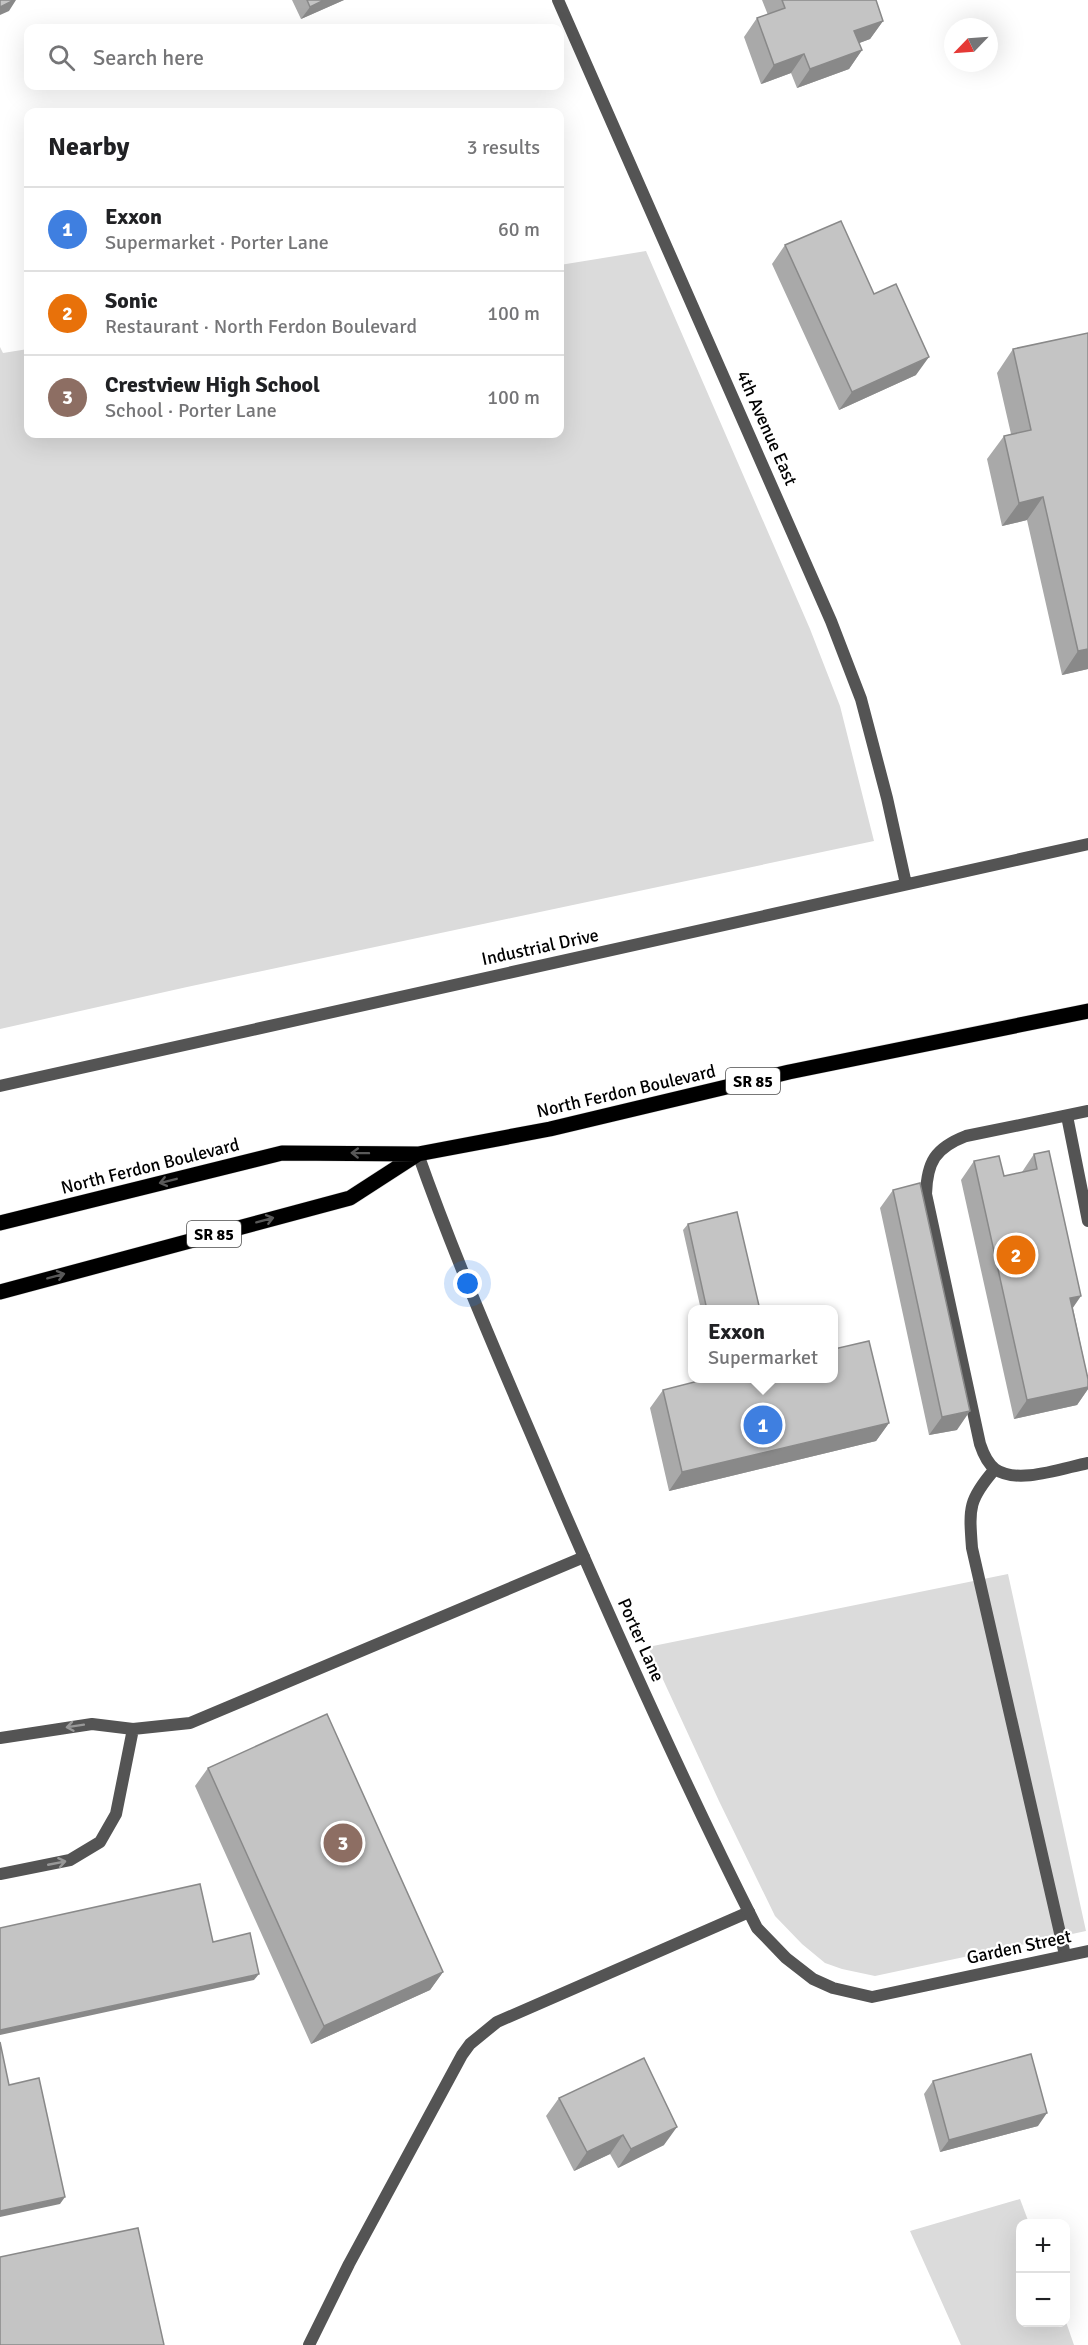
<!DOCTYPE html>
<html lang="en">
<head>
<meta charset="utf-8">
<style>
	body { margin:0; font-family:Signika,sans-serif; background:#f6f6f6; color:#202124 }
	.controls { position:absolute; right:18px; bottom:18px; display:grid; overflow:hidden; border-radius:12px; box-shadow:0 6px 24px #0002 }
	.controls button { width:54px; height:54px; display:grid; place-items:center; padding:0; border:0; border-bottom:2px solid #e0e0e0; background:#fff; color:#202124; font:30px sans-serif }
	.compass { position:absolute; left:944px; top:18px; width:54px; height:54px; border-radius:50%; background:#fff; box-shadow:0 6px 24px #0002; rotate:245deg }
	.you { position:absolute; left:468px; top:1284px; width:21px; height:21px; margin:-15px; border:4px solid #fff; border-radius:50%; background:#1a73e8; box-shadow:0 0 0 9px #1a73e833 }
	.badge { display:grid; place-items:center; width:39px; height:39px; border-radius:50%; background:#000; color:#fff; font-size:20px; font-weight:700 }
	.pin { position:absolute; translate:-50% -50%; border:3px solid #fff; box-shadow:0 2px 6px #0006 }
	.popup { position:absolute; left:688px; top:1305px; width:150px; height:78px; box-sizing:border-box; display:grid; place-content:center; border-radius:12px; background:#fff; filter:drop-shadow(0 2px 4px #0005); font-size:20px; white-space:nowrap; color:#757577 }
	.popup b { font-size:22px; color:#202124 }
	.popup::after { content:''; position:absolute; left:50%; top:100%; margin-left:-12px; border:12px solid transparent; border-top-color:#fff }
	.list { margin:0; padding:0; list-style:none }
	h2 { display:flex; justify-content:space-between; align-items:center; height:78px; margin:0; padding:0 24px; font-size:26px }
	h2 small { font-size:20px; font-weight:400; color:#757577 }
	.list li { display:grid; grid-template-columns:39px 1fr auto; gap:18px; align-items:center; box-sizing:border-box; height:84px; padding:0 24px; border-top:2px solid #e0e0e0 }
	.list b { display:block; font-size:22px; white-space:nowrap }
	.list p { margin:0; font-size:20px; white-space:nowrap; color:#757577 }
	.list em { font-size:20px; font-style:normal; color:#757577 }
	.icon { flex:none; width:33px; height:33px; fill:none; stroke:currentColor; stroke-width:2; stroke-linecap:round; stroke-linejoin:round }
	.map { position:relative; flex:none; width:1088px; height:2345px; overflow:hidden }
	.search { position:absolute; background:#fff; box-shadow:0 6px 24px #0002; left:24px; top:24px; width:540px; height:66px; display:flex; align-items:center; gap:15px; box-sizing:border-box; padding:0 21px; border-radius:12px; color:#757577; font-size:22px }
	.panel { position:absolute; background:#fff; box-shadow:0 6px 24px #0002; left:24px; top:108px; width:540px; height:330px; border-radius:12px }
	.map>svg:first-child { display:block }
	.green { fill:#dbdbdb }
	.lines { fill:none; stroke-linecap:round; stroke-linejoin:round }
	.primary-casing { stroke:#dbdbdb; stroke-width:16 }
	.service { stroke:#545454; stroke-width:12 }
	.minor { stroke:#545454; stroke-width:12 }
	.primary { stroke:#000; stroke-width:15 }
	.wall { fill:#a9a9a9 }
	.shaded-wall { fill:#898989 }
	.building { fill:#c4c4c4; stroke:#898989; stroke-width:1.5 }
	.oneway { stroke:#595959 }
	.oneway2 { stroke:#989898 }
	.labels { text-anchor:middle; stroke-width:4.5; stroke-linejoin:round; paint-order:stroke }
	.shield { fill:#fff; stroke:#4c4c4c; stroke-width:1.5 }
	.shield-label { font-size:16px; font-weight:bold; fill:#000 }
	.street-label { font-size:18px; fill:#000; stroke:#fff }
</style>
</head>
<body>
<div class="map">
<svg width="1088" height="2345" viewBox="0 0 1088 2345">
	<rect width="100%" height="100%" fill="#fff"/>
	<path class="green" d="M 646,251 L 810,629 L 840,706 L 874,841 L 187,987 L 0,1029 L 0,347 L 3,353 L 28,349 L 28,434 L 560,434 L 560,265 Z
		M 1008,1574 L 1086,1931 L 875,1976 L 842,1969 L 825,1963 L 802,1944 L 775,1916 L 719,1801 L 648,1647 Z
		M 1020,2199 L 1029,2223 L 1020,2224 L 1020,2322 L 1066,2322 L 1074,2345 L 961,2345 L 910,2231 Z"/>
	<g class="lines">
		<defs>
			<path id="primary" d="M 0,1223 L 282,1153 L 418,1154 L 550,1129 L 789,1072 L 1088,1011
				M 0,1292 L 350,1198 L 418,1154"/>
		</defs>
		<use href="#primary" class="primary-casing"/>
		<path class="service" d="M 1088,1111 L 966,1136 C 935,1148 927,1162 926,1194 L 980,1444 C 983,1453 987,1463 995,1469 C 1017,1485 1063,1468 1088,1463
			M 1067,1116 L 1088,1221
			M 995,1469 C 968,1500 969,1508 972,1548 L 1065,1955
			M 0,1738 L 92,1724 L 133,1729 L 190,1723 L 584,1557
			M 0,1874 L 70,1860 L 100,1842 L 116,1814 L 133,1729
			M 309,2345 L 349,2264 L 462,2055 L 470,2044 L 497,2022 L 749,1912"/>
		<path class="minor" d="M 558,0 L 831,621 L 861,699 L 887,798 L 906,884
			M 0,1086 L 1088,844
			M 418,1154 C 459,1270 509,1382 557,1495 C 620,1641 685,1786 757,1928 L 786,1958 L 813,1979 L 833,1988 L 872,1997 L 1088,1951"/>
		<use href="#primary" class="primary"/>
	</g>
	<path class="wall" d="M 292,0 L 344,0 L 301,19 Z
		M 762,0 L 876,0 L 883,21 L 870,39 L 859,43 L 862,50 L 849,69 L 797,88 L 791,73 L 761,84 L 744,37 L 757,18 L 768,15 Z
		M 785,245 L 874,294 L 916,375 L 839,410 L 772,264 Z
		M 1088,333 L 1088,669 L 1062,675 L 1027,520 L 1002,526 L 987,459 L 1004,436 L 1011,434 L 997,373 L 1013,349 Z
		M 1034,1154 L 1073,1308 L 1088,1379 L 1088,1389 L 1077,1405 L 1014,1419 L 961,1180 L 974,1161 L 1004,1176 L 1022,1172 Z
		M 893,1190 L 957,1430 L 929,1435 L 880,1208 Z
		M 688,1224 L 760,1310 L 701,1310 L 683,1230 Z
		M 663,1390 L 889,1423 L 876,1441 L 669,1491 L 650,1408 Z
		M 208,1768 L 443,1972 L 430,1990 L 311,2044 L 195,1786 Z
		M 933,2081 L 1038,2126 L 940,2152 L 924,2094 Z
		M 559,2098 L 664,2145 L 618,2168 L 610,2154 L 574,2171 L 546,2116 Z"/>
	<path class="shaded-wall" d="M 14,0 L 16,0 L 9,11 L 0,15 L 0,7 Z
		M 324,0 L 344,0 L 301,19 L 310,7 Z
		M 883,21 L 870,39 L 841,50 L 854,31 Z
		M 862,50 L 849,69 L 797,88 L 810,69 Z
		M 804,54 L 791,73 L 761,84 L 774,65 Z
		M 929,357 L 916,375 L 839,410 L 852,392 Z
		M 1043,497 L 1027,520 L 1002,526 L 1019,503 Z
		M 1088,649 L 1088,669 L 1062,675 L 1078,651 Z
		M 1081,1296 L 1068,1315 L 1070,1298 Z
		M 1088,1387 L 1088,1389 L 1077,1405 L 1014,1419 L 1027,1400 Z
		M 970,1411 L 957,1430 L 929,1435 L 942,1417 Z
		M 889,1423 L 876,1441 L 669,1491 L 682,1472 Z
		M 443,1972 L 430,1990 L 311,2044 L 324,2026 Z
		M 259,1974 L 254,1980 L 0,2035 L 0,2030 Z
		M 1047,2113 L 1038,2126 L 940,2152 L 949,2140 Z
		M 677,2127 L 664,2145 L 618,2168 L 631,2149 Z
		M 623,2135 L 610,2154 L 574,2171 L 587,2152 Z
		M 65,2197 L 60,2204 L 0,2217 L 0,2211 Z"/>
	<path class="building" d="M 0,0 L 14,0 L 0,7 Z
		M 307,0 L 324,0 L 310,7 Z
		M 782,0 L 876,0 L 883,21 L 854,31 L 862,50 L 810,69 L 804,54 L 774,65 L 757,18 L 785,8 Z
		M 841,221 L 874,294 L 896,284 L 929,357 L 852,392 L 785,245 Z
		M 1088,333 L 1088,649 L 1078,651 L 1043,497 L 1019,503 L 1004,436 L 1031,430 L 1013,349 Z
		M 1049,1151 L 1081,1296 L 1070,1298 L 1088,1379 L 1088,1387 L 1027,1400 L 974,1161 L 999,1156 L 1004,1176 L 1037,1169 L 1034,1154 Z
		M 920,1183 L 970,1411 L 942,1417 L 893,1190 Z
		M 737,1212 L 760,1310 L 707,1310 L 688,1224 Z
		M 869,1341 L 889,1423 L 682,1472 L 663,1390 L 710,1378 L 834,1378 L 834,1349 Z
		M 327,1714 L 443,1972 L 324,2026 L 208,1768 Z
		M 200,1884 L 213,1942 L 250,1933 L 259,1974 L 0,2030 L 0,1928 Z
		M 0,2042 L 9,2085 L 39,2078 L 65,2197 L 0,2211 Z
		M 1031,2054 L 1047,2113 L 949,2140 L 933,2081 Z
		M 644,2058 L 677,2127 L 631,2149 L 623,2135 L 587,2152 L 559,2098 Z
		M 138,2228 L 164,2345 L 0,2345 L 0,2257 Z"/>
	<defs><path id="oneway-shaft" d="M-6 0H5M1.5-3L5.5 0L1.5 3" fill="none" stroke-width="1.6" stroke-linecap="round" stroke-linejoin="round" transform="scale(1.5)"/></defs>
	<g class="oneway">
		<use href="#oneway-shaft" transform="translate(360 1153) rotate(-179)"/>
		<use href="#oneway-shaft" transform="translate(168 1181) rotate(166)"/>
		<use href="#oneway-shaft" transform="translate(265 1220) rotate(-15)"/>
		<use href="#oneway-shaft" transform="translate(56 1276) rotate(-15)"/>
	</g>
	<g class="oneway2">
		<use href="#oneway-shaft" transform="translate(75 1726) rotate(171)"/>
		<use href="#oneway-shaft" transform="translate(57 1863) rotate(-11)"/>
	</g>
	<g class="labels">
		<g class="shield">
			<rect x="726" y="1068" width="54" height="26" rx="4.5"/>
			<rect x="187" y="1221" width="54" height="26" rx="4.5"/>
		</g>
		<g class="shield-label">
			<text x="753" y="1087">SR 85</text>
			<text x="214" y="1240">SR 85</text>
		</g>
		<g class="street-label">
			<text transform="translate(767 428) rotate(66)" y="6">4th Avenue East</text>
			<text transform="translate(540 947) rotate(-12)" y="6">Industrial Drive</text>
			<text transform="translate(626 1091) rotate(-13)" y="6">North Ferdon Boulevard</text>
			<text transform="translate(150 1166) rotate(-14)" y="6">North Ferdon Boulevard</text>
			<text transform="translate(641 1640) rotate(66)" y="6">Porter Lane</text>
			<text transform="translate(1019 1947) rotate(-12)" y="6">Garden Street</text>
		</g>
	</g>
</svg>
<div class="controls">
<button>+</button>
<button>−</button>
</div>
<svg class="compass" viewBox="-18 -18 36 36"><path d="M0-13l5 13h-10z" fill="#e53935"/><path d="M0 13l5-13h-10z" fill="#757577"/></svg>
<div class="you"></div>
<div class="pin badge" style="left:763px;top:1425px;background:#3f7fe0">1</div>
<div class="popup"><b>Exxon</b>Supermarket</div>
<div class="pin badge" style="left:1016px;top:1255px;background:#e8710a">2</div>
<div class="pin badge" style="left:343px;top:1843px;background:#8d6e63">3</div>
<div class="search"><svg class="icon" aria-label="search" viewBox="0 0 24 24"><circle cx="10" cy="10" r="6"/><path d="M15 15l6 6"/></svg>Search here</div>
<section class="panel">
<h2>Nearby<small>3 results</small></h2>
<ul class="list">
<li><span class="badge" style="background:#3f7fe0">1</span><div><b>Exxon</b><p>Supermarket · Porter Lane</p></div><em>60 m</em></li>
<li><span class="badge" style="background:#e8710a">2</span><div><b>Sonic</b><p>Restaurant · North Ferdon Boulevard</p></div><em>100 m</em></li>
<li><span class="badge" style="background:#8d6e63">3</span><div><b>Crestview High School</b><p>School · Porter Lane</p></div><em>100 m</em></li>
</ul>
</section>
</div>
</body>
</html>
